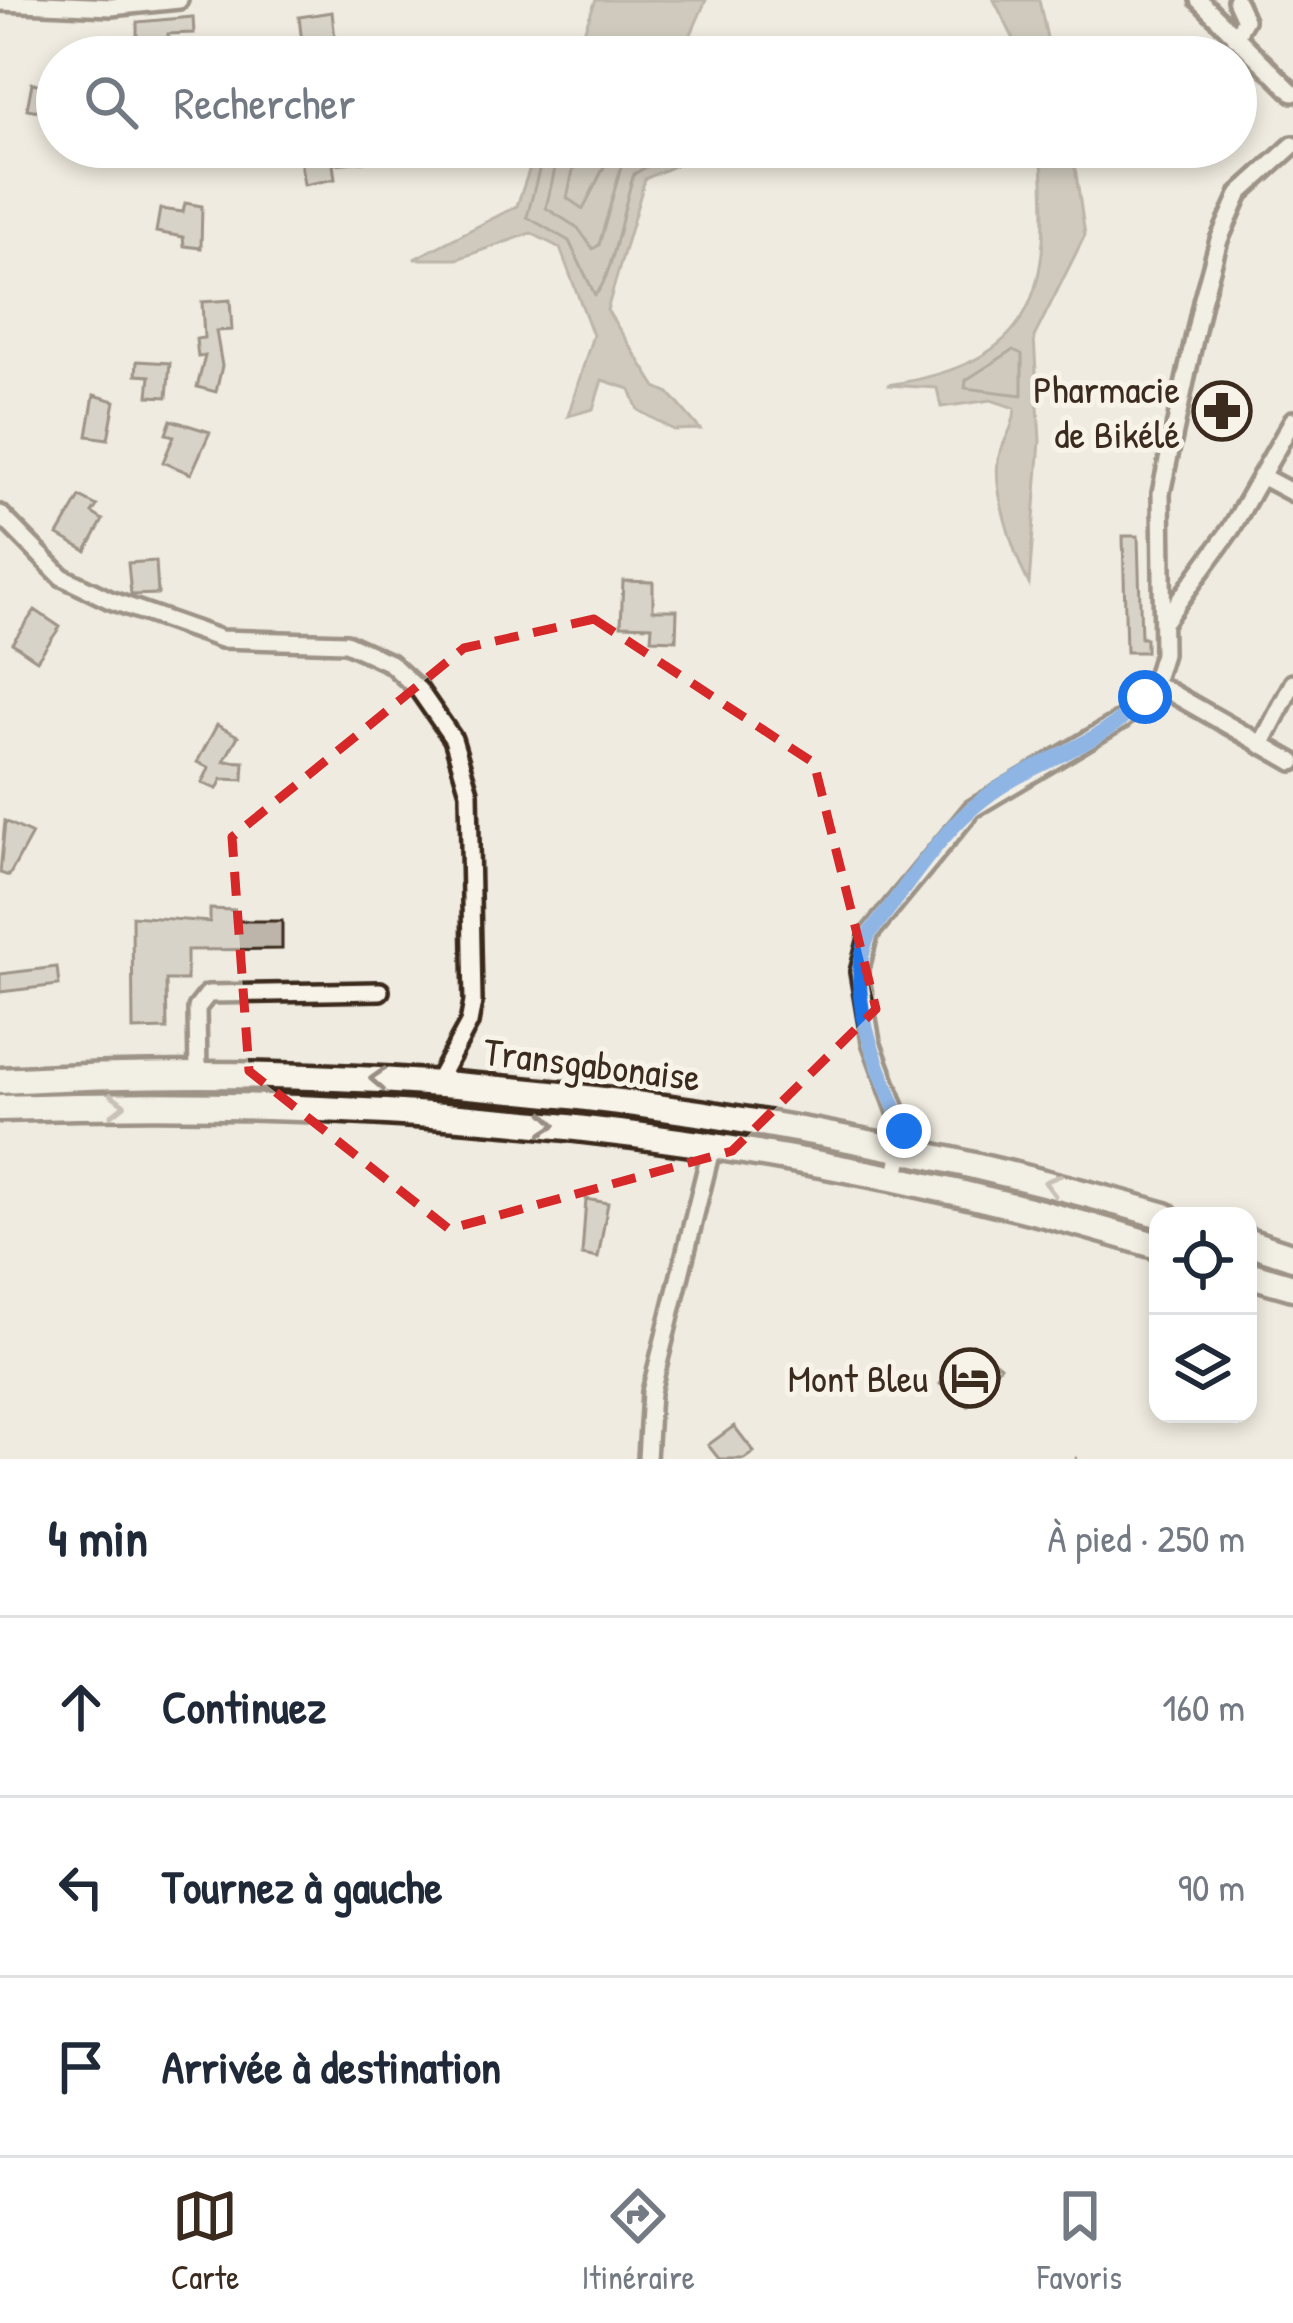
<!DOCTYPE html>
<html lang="fr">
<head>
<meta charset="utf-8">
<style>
	body { margin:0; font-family:"Patrick Hand",sans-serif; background:#f6f6f7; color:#1f2937 }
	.controls { position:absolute; right:36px; bottom:36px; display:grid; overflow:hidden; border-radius:24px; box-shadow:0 6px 18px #0003 }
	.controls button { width:108px; height:108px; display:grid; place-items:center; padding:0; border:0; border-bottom:3px solid #e0e1e3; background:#fff; color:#1f2937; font:60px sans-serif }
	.stop { position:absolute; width:36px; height:36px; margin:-27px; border:9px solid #1a73e8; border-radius:50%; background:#fff }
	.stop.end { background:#1a73e8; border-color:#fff; box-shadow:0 3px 12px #0008 }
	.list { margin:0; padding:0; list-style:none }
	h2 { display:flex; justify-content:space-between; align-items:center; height:156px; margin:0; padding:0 48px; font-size:51px }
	h2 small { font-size:39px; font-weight:400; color:#747a83 }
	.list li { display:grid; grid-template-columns:78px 1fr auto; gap:36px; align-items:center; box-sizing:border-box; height:180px; padding:0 48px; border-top:3px solid #e0e1e3 }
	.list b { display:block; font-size:45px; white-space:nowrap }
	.list em { font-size:39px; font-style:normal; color:#747a83 }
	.icon { flex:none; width:66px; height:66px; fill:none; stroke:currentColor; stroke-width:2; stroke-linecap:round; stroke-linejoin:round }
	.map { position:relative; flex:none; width:1293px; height:1459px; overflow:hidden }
	.search { position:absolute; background:#fff; box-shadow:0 6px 18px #0003; left:36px; right:36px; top:36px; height:132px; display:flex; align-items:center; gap:30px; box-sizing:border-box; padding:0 42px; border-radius:66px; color:#747a83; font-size:45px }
	.sheet { height:696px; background:#fff }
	nav { display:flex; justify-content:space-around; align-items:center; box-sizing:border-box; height:168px; border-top:3px solid #e0e1e3; background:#fff; font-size:33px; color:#747a83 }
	nav a { display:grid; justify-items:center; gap:6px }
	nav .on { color:#3b2a1e }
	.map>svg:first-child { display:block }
	.water { fill:#aaa296; stroke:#7e7266; stroke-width:3 }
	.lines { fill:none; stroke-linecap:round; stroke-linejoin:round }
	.shore { stroke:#675a4e; stroke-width:3 }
	.building { fill:#bdb5aa; stroke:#3b2a1e; stroke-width:3 }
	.minor-casing { stroke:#3b2a1e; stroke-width:24 }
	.highway-casing { stroke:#3b2a1e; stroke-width:33 }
	.path { stroke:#3b2a1e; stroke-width:3; stroke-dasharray:3 9; stroke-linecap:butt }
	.minor { stroke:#f7f3e8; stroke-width:15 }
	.highway { stroke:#f7f3e8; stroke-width:24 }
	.oneway { stroke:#998e83 }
	.route { stroke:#1a73e8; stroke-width:15 }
	.marked { fill:none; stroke:#d62828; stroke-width:9; stroke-dasharray:24 15; stroke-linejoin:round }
	.labels { text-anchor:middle; stroke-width:10; stroke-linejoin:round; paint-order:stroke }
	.poi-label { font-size:39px; fill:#3b2a1e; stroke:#f7f3e8; text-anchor:end }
	.street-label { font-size:39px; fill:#3b2a1e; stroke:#f7f3e8 }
</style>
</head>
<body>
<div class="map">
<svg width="1293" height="1459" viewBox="0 0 1293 1459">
	<rect width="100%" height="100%" fill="#efebe0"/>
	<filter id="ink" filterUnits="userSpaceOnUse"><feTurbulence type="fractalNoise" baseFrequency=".00833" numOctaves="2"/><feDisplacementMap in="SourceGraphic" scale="24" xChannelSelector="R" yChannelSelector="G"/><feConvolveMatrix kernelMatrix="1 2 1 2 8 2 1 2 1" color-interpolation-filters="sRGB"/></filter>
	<g filter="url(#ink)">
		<path class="water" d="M 596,0 L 706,0 L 681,57 L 574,57 Z
			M 994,0 L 1039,0 L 1051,57 L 1023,57 Z
			M 537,147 L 677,147 L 678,164 L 645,179 L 607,310 L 656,387 L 669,393 L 700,429 L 674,430 L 638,410 L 630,389 L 602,380 L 593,409 L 568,416 L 593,335 L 560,248 L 531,233 L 457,259 L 414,259 L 517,206 Z
			M 1041,147 L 1072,147 L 1085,235 L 1034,337 L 1040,441 L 1029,584 C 1015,557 989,483 1000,453 C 1006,435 1014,428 1015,408 L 991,400 L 941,407 L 937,388 L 887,385 C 1043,362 1051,287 1041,147 Z"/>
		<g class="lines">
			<path class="shore" d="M 545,147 L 527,217 L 569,241 L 595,295 C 613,278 623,204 634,174 L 663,157 L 665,147
				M 560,147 L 546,208 L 578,228 L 593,249 L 599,245 L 621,167 L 649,147
				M 578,147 L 567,198 L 583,209 L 614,147
				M 1013,350 L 1022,354 L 1022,395 L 965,388 L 966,380 Z"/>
		</g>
		<path class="building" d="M 332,12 L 335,39 L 302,43 L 299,17 Z
			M 193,17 L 194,33 L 168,34 L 168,57 L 137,57 L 137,22 Z
			M 32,83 L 57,88 L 57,114 L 27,109 Z
			M 367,148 L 368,161 L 333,164 L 335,179 L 304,185 L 300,158 Z
			M 185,203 L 202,206 L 201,248 L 184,246 L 183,237 L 156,232 L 160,209 L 183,212 Z
			M 230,300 L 232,330 L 216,331 L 222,366 L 216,392 L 197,387 L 205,356 L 198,357 L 196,339 L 204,338 L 202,302 Z
			M 137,361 L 170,363 L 167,397 L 148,396 L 150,376 L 136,375 Z
			M 94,395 L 115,401 L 108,439 L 87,436 Z
			M 1212,395 L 1241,405 L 1232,427 L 1219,422 L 1215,434 L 1201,430 Z
			M 171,420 L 210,432 L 191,474 L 163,462 L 174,436 L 166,434 Z
			M 80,497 L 97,506 L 92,513 L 103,520 L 86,551 L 58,535 Z
			M 1123,536 L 1138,536 L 1141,638 L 1146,638 L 1146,652 L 1126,652 Z
			M 156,561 L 158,594 L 131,595 L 128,563 Z
			M 623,581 L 653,582 L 653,610 L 677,610 L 676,640 L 651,639 L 652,626 L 621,625 Z
			M 35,610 L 60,627 L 37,660 L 12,643 Z
			M 217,725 L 238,736 L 224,761 L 244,762 L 243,780 L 222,779 L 217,789 L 202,783 L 209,768 L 197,762 Z
			M 5,821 L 32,834 L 9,876 L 0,873 Z
			M 210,909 L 234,910 L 234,921 L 282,921 L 282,949 L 187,950 L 187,980 L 166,980 L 167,1029 L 133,1030 L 132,916 L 210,922 Z
			M 57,967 L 59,985 L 0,992 L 0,974 Z
			M 586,1199 L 608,1203 L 598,1258 L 582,1255 Z
			M 973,1344 L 1000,1366 L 968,1406 L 940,1384 Z
			M 734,1426 L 754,1452 L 744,1459 L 719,1459 L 708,1445 Z"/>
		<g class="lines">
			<defs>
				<path id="minor" d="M 1199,0 L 1293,93
					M 0,2 L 111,7 L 179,0
					M 1235,37 L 1245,20 L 1236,0
					M 1261,476 L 1293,493
					M 0,514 L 62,577 L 110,600 L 221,639 L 346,643 L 390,663 L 419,690 L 453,739 L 469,792 L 473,1002 L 469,1023 L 437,1082
					M 1163,623 L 1231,529 L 1293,420
					M 1154,683 L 1293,762
					M 1261,745 L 1293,683
					M 198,1075 L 197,1008 L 208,994 L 380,991
					M 896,1178 L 904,1131 L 871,1042 L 859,972 L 869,934 L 972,809 L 1123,719 L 1154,683 L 1163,654 L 1161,493 L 1202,302 L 1219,240 L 1240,193 L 1293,145
					M 647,1459 L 651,1392 L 712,1146"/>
				<path id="highway" d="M 0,1081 C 395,1057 786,1106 1165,1216
					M 0,1108 C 391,1094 783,1132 1158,1246
					M 1248,1242 L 1293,1257
					M 1248,1274 L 1293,1287"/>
			</defs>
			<use href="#minor" class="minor-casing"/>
			<use href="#highway" class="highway-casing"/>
			<path class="path" d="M 1075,1459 L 1080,1456"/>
			<use href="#minor" class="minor"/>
			<use href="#highway" class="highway"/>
		</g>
		<defs><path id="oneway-chevron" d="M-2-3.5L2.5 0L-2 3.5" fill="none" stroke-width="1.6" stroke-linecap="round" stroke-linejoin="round" transform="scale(3)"/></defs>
		<g class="oneway">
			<use href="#oneway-chevron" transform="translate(378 1079) rotate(-177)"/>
			<use href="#oneway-chevron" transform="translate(117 1105)"/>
			<use href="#oneway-chevron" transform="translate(548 1124) rotate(5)"/>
			<use href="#oneway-chevron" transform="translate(1052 1184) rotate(-165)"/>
		</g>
	</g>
	<g class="lines" filter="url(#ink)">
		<path class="route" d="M 904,1131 C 882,1073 841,995 869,934 C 906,889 939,832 986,797 C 1036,759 1102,746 1145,697"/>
	</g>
	<path d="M0 0H1293V1459H0ZM 594,619 L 814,763 L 876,1009 L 732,1151 L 449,1229 L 249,1071 L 232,837 L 464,648 Z" fill="#efebe0" fill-opacity=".55" fill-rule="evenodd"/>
	<path class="marked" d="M 594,619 L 814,763 L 876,1009 L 732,1151 L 449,1229 L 249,1071 L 232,837 L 464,648 Z"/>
	<defs>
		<symbol id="pharmacy-ring" viewBox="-11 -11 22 22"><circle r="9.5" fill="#f7f3e8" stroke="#3b2a1e" stroke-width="1.5"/><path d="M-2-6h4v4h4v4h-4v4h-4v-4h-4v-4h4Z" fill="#3b2a1e"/></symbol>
		<symbol id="hotel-ring" viewBox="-11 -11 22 22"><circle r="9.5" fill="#f7f3e8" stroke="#3b2a1e" stroke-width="1.5"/><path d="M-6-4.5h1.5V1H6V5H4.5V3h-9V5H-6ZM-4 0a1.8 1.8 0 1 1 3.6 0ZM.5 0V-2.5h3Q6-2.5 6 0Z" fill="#3b2a1e"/></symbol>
	</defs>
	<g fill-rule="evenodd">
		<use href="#pharmacy-ring" x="1189" y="378" width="66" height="66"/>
		<use href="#hotel-ring" x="937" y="1345" width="66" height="66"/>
	</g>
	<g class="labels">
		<g class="poi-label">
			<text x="1180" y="403">Pharmacie<tspan x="1180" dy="45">de Bikélé</tspan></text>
			<text x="928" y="1392">Mont Bleu</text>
		</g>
		<g class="street-label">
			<text transform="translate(592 1064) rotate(7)" y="14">Transgabonaise</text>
		</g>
	</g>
</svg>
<div class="controls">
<button><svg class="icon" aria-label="locate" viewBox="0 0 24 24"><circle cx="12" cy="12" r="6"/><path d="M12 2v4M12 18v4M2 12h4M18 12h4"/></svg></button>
<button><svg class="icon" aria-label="layers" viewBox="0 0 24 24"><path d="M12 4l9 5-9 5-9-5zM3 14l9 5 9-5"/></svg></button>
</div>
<div class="stop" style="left:1145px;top:697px"></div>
<div class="stop end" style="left:904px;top:1131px"></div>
<div class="search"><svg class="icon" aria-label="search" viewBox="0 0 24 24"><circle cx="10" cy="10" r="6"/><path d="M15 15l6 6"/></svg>Rechercher</div>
</div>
<section class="sheet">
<h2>4 min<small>À pied · 250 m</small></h2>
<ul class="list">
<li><svg class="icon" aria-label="ahead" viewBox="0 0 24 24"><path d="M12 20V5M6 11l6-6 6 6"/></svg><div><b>Continuez</b></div><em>160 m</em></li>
<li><svg class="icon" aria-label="left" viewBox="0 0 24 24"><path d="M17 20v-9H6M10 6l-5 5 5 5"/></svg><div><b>Tournez à gauche</b></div><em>90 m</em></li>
<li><svg class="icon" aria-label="arrive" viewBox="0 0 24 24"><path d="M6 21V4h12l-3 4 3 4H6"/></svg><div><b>Arrivée à destination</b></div></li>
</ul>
</section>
<nav>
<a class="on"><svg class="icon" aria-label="map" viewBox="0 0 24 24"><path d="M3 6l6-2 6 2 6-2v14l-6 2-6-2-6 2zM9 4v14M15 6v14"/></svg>Carte</a>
<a><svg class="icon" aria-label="directions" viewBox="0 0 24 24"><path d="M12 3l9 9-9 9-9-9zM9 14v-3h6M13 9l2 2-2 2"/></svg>Itinéraire</a>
<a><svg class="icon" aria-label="saved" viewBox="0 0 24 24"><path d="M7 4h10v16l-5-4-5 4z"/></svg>Favoris</a>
</nav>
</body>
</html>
